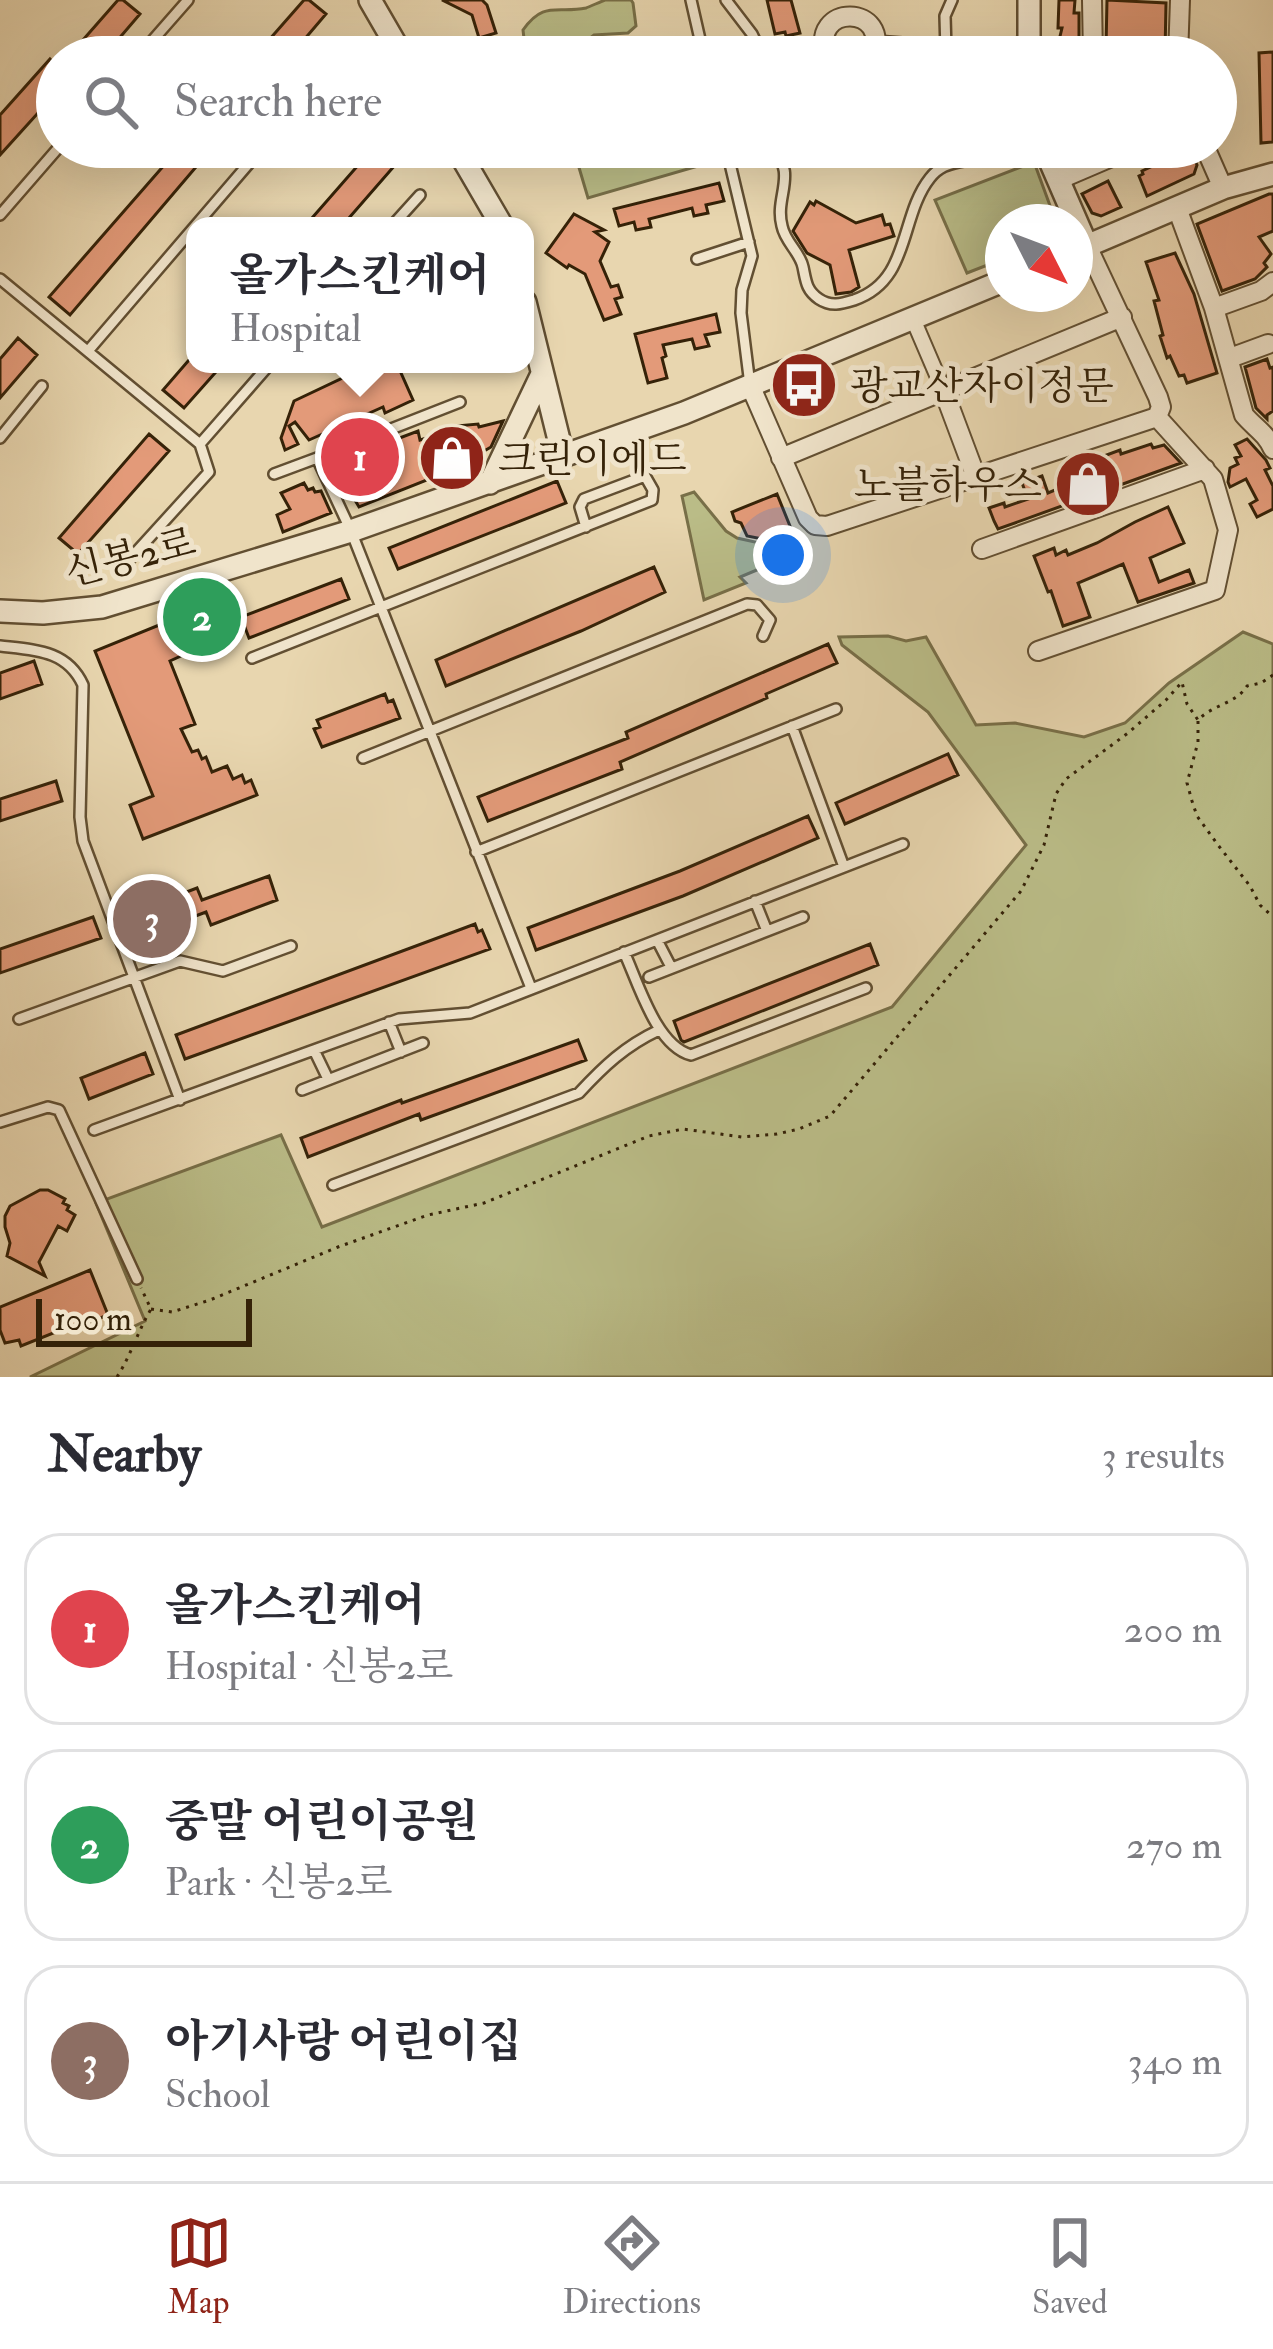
<!DOCTYPE html>
<html lang="en">
<head>
<meta charset="utf-8">
<style>
	body { margin:0; font-family:"IM FELL Double Pica","Noto Serif KR",serif; background:#f7f7f7; color:#2b2b33 }
	.compass { position:absolute; left:985px; top:204px; width:108px; height:108px; border-radius:50%; background:#fff; box-shadow:0 12px 48px #0002; rotate:132deg }
	.scale { position:absolute; left:36px; bottom:30px; width:216px; box-sizing:border-box; padding-left:12px; border:6px solid #352208; border-top:0; font-size:33px; line-height:42px; white-space:nowrap; color:#352208; -webkit-text-stroke:9px #f0e4cb; paint-order:stroke }
	.you { position:absolute; left:783px; top:555px; width:42px; height:42px; margin:-30px; border:9px solid #fff; border-radius:50%; background:#1a73e8; box-shadow:0 0 0 18px #1a73e833 }
	.badge { display:grid; place-items:center; width:78px; height:78px; border-radius:50%; background:#8f2418; color:#fff; font-size:39px; font-weight:700 }
	.pin { position:absolute; translate:-50% -50%; border:6px solid #fff; box-shadow:0 3px 12px #0006 }
	.popup { position:absolute; left:186px; top:217px; width:348px; height:156px; box-sizing:border-box; display:grid; place-content:center; border-radius:24px; background:#fff; filter:drop-shadow(0 3px 9px #0005); font-size:39px; white-space:nowrap; color:#7c7c81 }
	.popup b { font-size:45px; color:#2b2b33 }
	.popup::after { content:''; position:absolute; left:50%; top:100%; margin-left:-24px; border:24px solid transparent; border-top-color:#fff }
	.list { margin:0; padding:0; list-style:none }
	h2 { display:flex; justify-content:space-between; align-items:center; height:156px; margin:0; padding:0 48px; font-size:51px }
	h2 small { font-size:39px; font-weight:400; color:#7c7c81 }
	.list li { display:grid; grid-template-columns:78px 1fr auto; gap:36px; align-items:center; box-sizing:border-box; height:192px; margin:0 24px 24px; padding:0 24px; border:3px solid #e1e1e2; border-radius:36px }
	.list b { display:block; font-size:45px; white-space:nowrap }
	.list p { margin:0; font-size:39px; white-space:nowrap; color:#7c7c81 }
	.list em { font-size:39px; font-style:normal; color:#7c7c81 }
	.icon { flex:none; width:66px; height:66px; fill:none; stroke:currentColor; stroke-width:2; stroke-linecap:round; stroke-linejoin:round }
	.map { position:relative; flex:none; width:1273px; height:1377px; overflow:hidden }
	.search { position:absolute; background:#fff; box-shadow:0 12px 48px #0002; left:36px; right:36px; top:36px; height:132px; display:flex; align-items:center; gap:30px; box-sizing:border-box; padding:0 42px; border-radius:66px; color:#7c7c81; font-size:45px }
	.sheet { height:804px; background:#fff }
	nav { display:flex; justify-content:space-around; align-items:center; box-sizing:border-box; height:168px; border-top:3px solid #e1e1e2; background:#fff; font-size:33px; color:#7c7c81 }
	nav a { display:grid; justify-items:center; gap:6px }
	nav .on { color:#8f2418 }
	.map>svg:first-child { display:block }
	.green { fill:#babc87; stroke:#786f48; stroke-width:3 }
	.building { fill:#e39a79; stroke:#352208; stroke-width:3 }
	.lines { fill:none; stroke-linecap:round; stroke-linejoin:round }
	.service-casing { stroke:#624f32; stroke-width:14 }
	.pedestrian-casing { stroke:#624f32; stroke-width:18 }
	.minor-casing { stroke:#624f32; stroke-width:22 }
	.tertiary-casing { stroke:#624f32; stroke-width:26 }
	.path { stroke:#352208; stroke-width:3; stroke-dasharray:3 6; stroke-linecap:butt }
	.service { stroke:#f0e4cb; stroke-width:9 }
	.pedestrian { stroke:#f0e4cb; stroke-width:14 }
	.minor { stroke:#f0e4cb; stroke-width:18 }
	.tertiary { stroke:#f0e4cb; stroke-width:21 }
	.labels { text-anchor:middle; stroke-width:10; stroke-linejoin:round; paint-order:stroke }
	.poi-label { font-size:39px; fill:#352208; stroke:#f0e4cb; text-anchor:start }
	.street-label { font-size:39px; fill:#352208; stroke:#f0e4cb }
</style>
</head>
<body>
<div class="map">
<svg width="1273" height="1377" viewBox="0 0 1273 1377">
	<rect width="100%" height="100%" fill="#e8d6af"/>
	<filter id="stains"><feTurbulence type="fractalNoise" baseFrequency=".00167" numOctaves="4"/><feColorMatrix values="0 0 0 0 .2 0 0 0 0 .09 0 0 0 0 .02 0 0 0 .5 -.17"/></filter>
	<radialGradient id="worn" r=".72"><stop offset=".6" stop-color="#630" stop-opacity="0"/><stop offset="1" stop-color="#630" stop-opacity=".3"/></radialGradient>
	<path class="green" d="M 605,0 L 631,0 L 633,3 L 636,26 L 628,33 L 594,35 L 566,57 L 534,57 L 525,47 L 523,30 C 544,0 557,14 586,8 C 589,7 602,1 605,0 Z
		M 600,147 L 707,147 L 712,162 L 588,198 L 575,154 Z
		M 1034,162 L 1056,222 L 1003,222 L 1003,259 L 967,273 L 935,200 Z
		M 694,492 L 726,531 L 737,538 L 800,552 L 740,577 L 746,583 L 704,600 L 682,496 Z
		M 1243,632 L 1273,644 L 1273,1377 L 30,1377 L 145,1321 L 96,1203 L 281,1135 L 322,1227 L 892,1007 L 1026,845 L 928,712 L 842,645 L 839,637 L 888,636 L 906,641 L 926,637 L 976,725 L 1015,723 L 1084,737 L 1125,723 L 1169,683 Z"/>
	<path class="building" d="M 118,0 L 123,0 L 140,14 L 116,42 L 102,57 L 68,57 Z
		M 304,0 L 309,0 L 326,14 L 303,41 L 288,57 L 254,57 Z
		M 442,0 L 482,0 L 487,5 L 496,33 L 479,38 L 472,15 Z
		M 767,0 L 791,0 L 800,33 L 786,36 L 785,32 L 775,34 Z
		M 1059,0 L 1075,0 L 1074,13 L 1079,13 L 1079,57 L 1055,57 L 1062,28 L 1058,28 Z
		M 1107,0 L 1166,3 L 1165,54 L 1138,57 L 1138,52 L 1106,48 Z
		M 1273,52 L 1273,142 L 1261,143 L 1259,53 Z
		M 50,59 L 57,66 L 57,92 L 0,155 L 0,115 Z
		M 180,147 L 213,147 L 70,315 L 49,297 Z
		M 374,147 L 396,164 L 342,226 L 305,226 Z
		M 1190,149 L 1197,165 L 1194,174 L 1147,196 L 1139,176 L 1143,174 L 1142,171 Z
		M 1108,181 L 1121,207 L 1101,216 L 1092,213 L 1082,194 Z
		M 719,183 L 724,201 L 706,205 L 708,213 L 694,216 L 692,208 L 649,219 L 651,227 L 636,230 L 634,222 L 619,226 L 614,209 Z
		M 1269,194 L 1273,194 L 1273,231 L 1259,237 L 1271,254 L 1264,263 L 1267,267 L 1255,279 L 1222,291 L 1197,224 Z
		M 816,201 L 856,223 L 882,215 L 885,225 L 890,224 L 894,236 L 849,250 L 859,287 L 851,292 L 836,294 L 830,265 L 807,253 L 793,231 L 810,202 L 814,205 Z
		M 574,214 L 604,230 L 595,232 L 609,242 L 600,261 L 611,287 L 618,285 L 622,297 L 615,299 L 621,314 L 604,320 L 585,274 L 569,265 L 567,268 L 546,253 Z
		M 1175,253 L 1194,294 L 1217,373 L 1187,383 L 1184,375 L 1179,376 L 1170,356 L 1167,358 L 1160,336 L 1163,335 L 1154,301 L 1159,300 L 1146,262 Z
		M 716,314 L 720,332 L 705,335 L 709,346 L 695,349 L 692,339 L 663,345 L 666,356 L 662,358 L 667,378 L 648,383 L 635,334 Z
		M 18,338 L 37,355 L 0,398 L 0,359 Z
		M 195,353 L 195,364 L 223,364 L 184,408 L 163,390 Z
		M 1267,359 L 1270,368 L 1273,367 L 1273,411 L 1267,415 L 1267,419 L 1256,408 L 1245,367 Z
		M 366,364 L 397,364 L 413,400 L 385,413 L 383,407 L 309,440 L 295,422 L 289,426 L 298,444 L 285,450 L 281,438 L 294,401 L 347,376 L 351,382 L 370,373 Z
		M 503,421 L 491,447 L 465,462 L 464,456 L 432,478 L 359,507 L 333,463 L 418,431 L 420,440 L 457,429 L 456,426 L 478,424 L 479,427 Z
		M 149,434 L 169,451 L 78,554 L 59,538 Z
		M 1247,439 L 1266,460 L 1270,468 L 1265,470 L 1273,486 L 1273,509 L 1257,517 L 1250,504 L 1257,500 L 1246,479 L 1230,487 L 1228,482 L 1230,468 L 1238,464 L 1235,458 L 1241,456 L 1235,445 Z
		M 1151,444 L 1153,448 L 1164,445 L 1181,463 L 998,529 L 994,521 L 989,508 L 1004,503 L 1005,507 L 1028,499 L 1022,483 L 1042,476 L 1048,493 L 1072,483 L 1066,470 L 1120,450 L 1121,454 Z
		M 557,481 L 566,503 L 398,569 L 389,548 Z
		M 304,483 L 308,490 L 313,488 L 315,492 L 321,491 L 331,513 L 283,532 L 277,515 L 290,509 L 281,493 Z
		M 777,494 L 794,536 L 779,542 L 747,536 L 741,523 L 735,521 L 732,512 Z
		M 1168,507 L 1184,543 L 1150,558 L 1159,582 L 1189,570 L 1194,583 L 1138,602 L 1123,564 L 1078,583 L 1090,617 L 1063,626 L 1051,591 L 1048,592 L 1034,556 L 1054,548 L 1056,555 L 1066,550 L 1068,555 L 1097,543 L 1135,522 Z
		M 654,567 L 665,592 L 581,631 L 446,686 L 436,660 Z
		M 341,579 L 349,599 L 249,638 L 241,617 Z
		M 169,621 L 183,655 L 170,661 L 195,724 L 181,729 L 192,752 L 198,750 L 202,759 L 206,757 L 212,772 L 227,766 L 233,779 L 242,775 L 245,783 L 251,780 L 257,795 L 143,839 L 130,805 L 153,796 L 95,651 Z
		M 828,644 L 837,663 L 766,694 L 767,698 L 620,762 L 622,769 L 488,821 L 478,797 L 628,738 L 626,732 Z
		M 34,661 L 42,684 L 0,699 L 0,673 Z
		M 385,694 L 388,702 L 393,700 L 400,718 L 322,747 L 314,729 L 320,727 L 317,720 Z
		M 948,754 L 958,775 L 845,824 L 836,803 Z
		M 56,781 L 62,801 L 0,821 L 0,799 Z
		M 808,816 L 818,838 L 683,896 L 536,950 L 528,928 L 680,871 Z
		M 269,876 L 277,900 L 211,925 L 206,912 L 140,937 L 131,913 L 197,888 L 202,900 Z
		M 93,917 L 101,938 L 0,973 L 0,949 Z
		M 475,924 L 478,932 L 482,930 L 490,949 L 185,1059 L 176,1035 Z
		M 870,944 L 878,965 L 684,1042 L 681,1040 L 674,1021 Z
		M 578,1040 L 586,1060 L 421,1120 L 419,1114 L 308,1157 L 301,1138 L 401,1100 L 402,1103 Z
		M 145,1053 L 153,1074 L 89,1099 L 81,1078 Z
		M 40,1190 L 48,1190 L 65,1199 L 63,1203 L 69,1206 L 67,1210 L 75,1215 L 67,1231 L 58,1226 L 39,1262 L 45,1276 L 7,1256 L 10,1243 L 5,1227 L 5,1216 L 10,1206 Z
		M 90,1270 L 108,1315 L 75,1328 L 73,1325 L 21,1346 L 19,1340 L 5,1343 L 0,1330 L 0,1307 Z"/>
	<g class="lines">
		<defs>
			<path id="service" d="M 691,0 L 704,57
				M 726,0 L 752,34 L 763,57
				M 946,51 L 945,16 L 952,0
				M 138,57 L 188,0
				M 802,57 L 823,49
				M 726,147 L 752,256 L 742,290 L 741,313 L 750,385
				M 771,147 C 799,174 774,196 782,226 C 785,242 800,252 803,267 C 806,281 806,290 819,299 C 831,307 841,304 854,300 C 911,281 899,217 930,178 C 948,155 969,169 984,147
				M 0,215 L 59,147
				M 392,226 L 420,195
				M 697,259 L 749,242
				M 0,279 L 200,444
				M 88,351 L 263,147
				M 460,402 L 317,458 L 351,531 L 531,988
				M 0,438 L 42,386
				M 274,474 L 317,458
				M 129,560 L 209,472 L 200,444 L 270,364
				M 0,646 C 35,650 67,650 83,685 L 80,817 L 83,841 L 180,1100
				M 252,658 L 652,500 L 653,490 L 645,476 L 584,499 L 580,507 L 586,527
				M 792,726 L 844,867
				M 363,758 L 747,604 L 757,605 L 770,620 L 763,636
				M 476,852 L 836,709
				M 755,901 L 767,931
				M 657,940 L 671,967
				M 624,952 C 638,982 656,1046 691,1055 L 866,988
				M 649,977 L 803,917
				M 19,1019 L 180,961 L 223,971 L 291,946
				M 389,1022 L 401,1052
				M 314,1050 L 328,1079
				M 302,1090 L 423,1043
				M 0,1122 L 48,1107 L 59,1110 L 137,1279
				M 94,1130 L 399,1019 L 470,1013 L 903,844
				M 333,1185 L 579,1093 C 604,1066 625,1046 659,1030"/>
			<path id="pedestrian" d="M 913,319 L 943,389"/>
			<path id="minor" d="M 1092,0 L 1093,57
				M 876,45 L 954,51 L 1029,46
				M 827,57 C 807,2 894,4 872,57
				M 1178,57 L 1180,0
				M 1205,147 L 1223,188
				M 1058,180 L 1135,147
				M 1177,208 L 1214,308 L 1244,415 C 1255,428 1266,433 1273,449
				M 1214,308 L 1261,291 L 1273,282
				M 1230,358 L 1268,344
				M 750,385 L 808,518 L 815,525 L 827,526 L 1157,417 L 1161,407 L 1158,397 L 1087,246
				M 943,389 L 976,477
				M 781,458 L 1122,317
				M 982,549 L 1205,469
				M 1038,651 L 1215,590 L 1228,530 L 1213,479 L 1157,417"/>
			<path id="tertiary" d="M 370,0 L 403,57
				M 1029,57 L 1029,0
				M 456,147 L 502,226
				M 1044,147 L 1087,246
				M 1075,251 L 1223,188 L 1273,174
				M 525,302 L 560,444 L 561,459
				M 490,483 L 542,374
				M 0,611 L 43,613 L 102,607 L 351,531 L 684,413 L 1003,281"/>
		</defs>
		<use href="#service" class="service-casing"/>
		<use href="#pedestrian" class="pedestrian-casing"/>
		<use href="#minor" class="minor-casing"/>
		<use href="#tertiary" class="tertiary-casing"/>
		<path class="path" d="M 1273,675 L 1261,683 L 1247,686 C 1237,703 1212,705 1198,720 L 1198,742 L 1187,783 L 1192,801 L 1197,816 L 1218,845 L 1250,886 L 1260,905 L 1273,917
			M 151,1309 L 172,1312 L 210,1300 L 338,1247 L 428,1215 L 484,1203 L 649,1136 L 683,1129 L 742,1137 L 777,1134 L 799,1129 L 830,1116 L 1021,891 L 1044,845 L 1056,794 L 1066,779 L 1128,733 L 1166,700 L 1182,682 L 1187,704 L 1198,720
			M 117,1377 C 131,1355 137,1333 151,1309 L 141,1288"/>
		<use href="#service" class="service"/>
		<use href="#pedestrian" class="pedestrian"/>
		<use href="#minor" class="minor"/>
		<use href="#tertiary" class="tertiary"/>
	</g>
	<defs>
		<symbol id="bus-disc" viewBox="-11 -11 22 22"><circle r="9.5" fill="#8f2418" stroke="#f0e4cb"/><path d="M-5-6H5V4H4V6H2V4H-2V6H-4V4H-5ZM-3.5-4V0h7V-4ZM-3.5 1.2v1.5H-2V1.2ZM2 1.2v1.5H3.5V1.2Z" fill="#fff"/></symbol>
		<symbol id="shop-disc" viewBox="-11 -11 22 22"><circle r="9.5" fill="#8f2418" stroke="#f0e4cb"/><path d="M-5-2.5h2.3a2.7 3.5 0 0 1 5.4 0H5L5.5 6h-11ZM-1.5-2.5h3a1.5 2.3 0 0 0-3 0Z" fill="#fff"/></symbol>
	</defs>
	<g fill-rule="evenodd">
		<use href="#bus-disc" x="766" y="347" width="76" height="76"/>
		<use href="#shop-disc" x="414" y="420" width="76" height="76"/>
		<use href="#shop-disc" x="1050" y="446" width="76" height="76"/>
	</g>
	<g class="labels">
		<g class="poi-label">
			<text x="850" y="399">광교산자이정문</text>
			<text x="498" y="472">크린이에드</text>
			<text x="1042" y="498" text-anchor="end">노블하우스</text>
		</g>
		<g class="street-label">
			<text transform="translate(130 556) rotate(-14)" y="14">신봉2로</text>
		</g>
	</g>
	<rect width="100%" height="100%" filter="url(#stains)"/>
	<rect width="100%" height="100%" fill="url(#worn)"/>
</svg>
<svg class="compass" viewBox="-18 -18 36 36"><path d="M0-13l5 13h-10z" fill="#e53935"/><path d="M0 13l5-13h-10z" fill="#7c7c81"/></svg>
<div class="scale">100 m</div>
<div class="you"></div>
<div class="pin badge" style="left:360px;top:457px;background:#e0444e">1</div>
<div class="popup"><b>올가스킨케어</b>Hospital</div>
<div class="pin badge" style="left:202px;top:617px;background:#2e9e5b">2</div>
<div class="pin badge" style="left:152px;top:919px;background:#8d6e63">3</div>
<div class="search"><svg class="icon" aria-label="search" viewBox="0 0 24 24"><circle cx="10" cy="10" r="6"/><path d="M15 15l6 6"/></svg>Search here</div>
</div>
<section class="sheet">
<h2>Nearby<small>3 results</small></h2>
<ul class="list">
<li><span class="badge" style="background:#e0444e">1</span><div><b>올가스킨케어</b><p>Hospital · 신봉2로</p></div><em>200 m</em></li>
<li><span class="badge" style="background:#2e9e5b">2</span><div><b>중말 어린이공원</b><p>Park · 신봉2로</p></div><em>270 m</em></li>
<li><span class="badge" style="background:#8d6e63">3</span><div><b>아기사랑 어린이집</b><p>School</p></div><em>340 m</em></li>
</ul>
</section>
<nav>
<a class="on"><svg class="icon" aria-label="map" viewBox="0 0 24 24"><path d="M3 6l6-2 6 2 6-2v14l-6 2-6-2-6 2zM9 4v14M15 6v14"/></svg>Map</a>
<a><svg class="icon" aria-label="directions" viewBox="0 0 24 24"><path d="M12 3l9 9-9 9-9-9zM9 14v-3h6M13 9l2 2-2 2"/></svg>Directions</a>
<a><svg class="icon" aria-label="saved" viewBox="0 0 24 24"><path d="M7 4h10v16l-5-4-5 4z"/></svg>Saved</a>
</nav>
</body>
</html>
